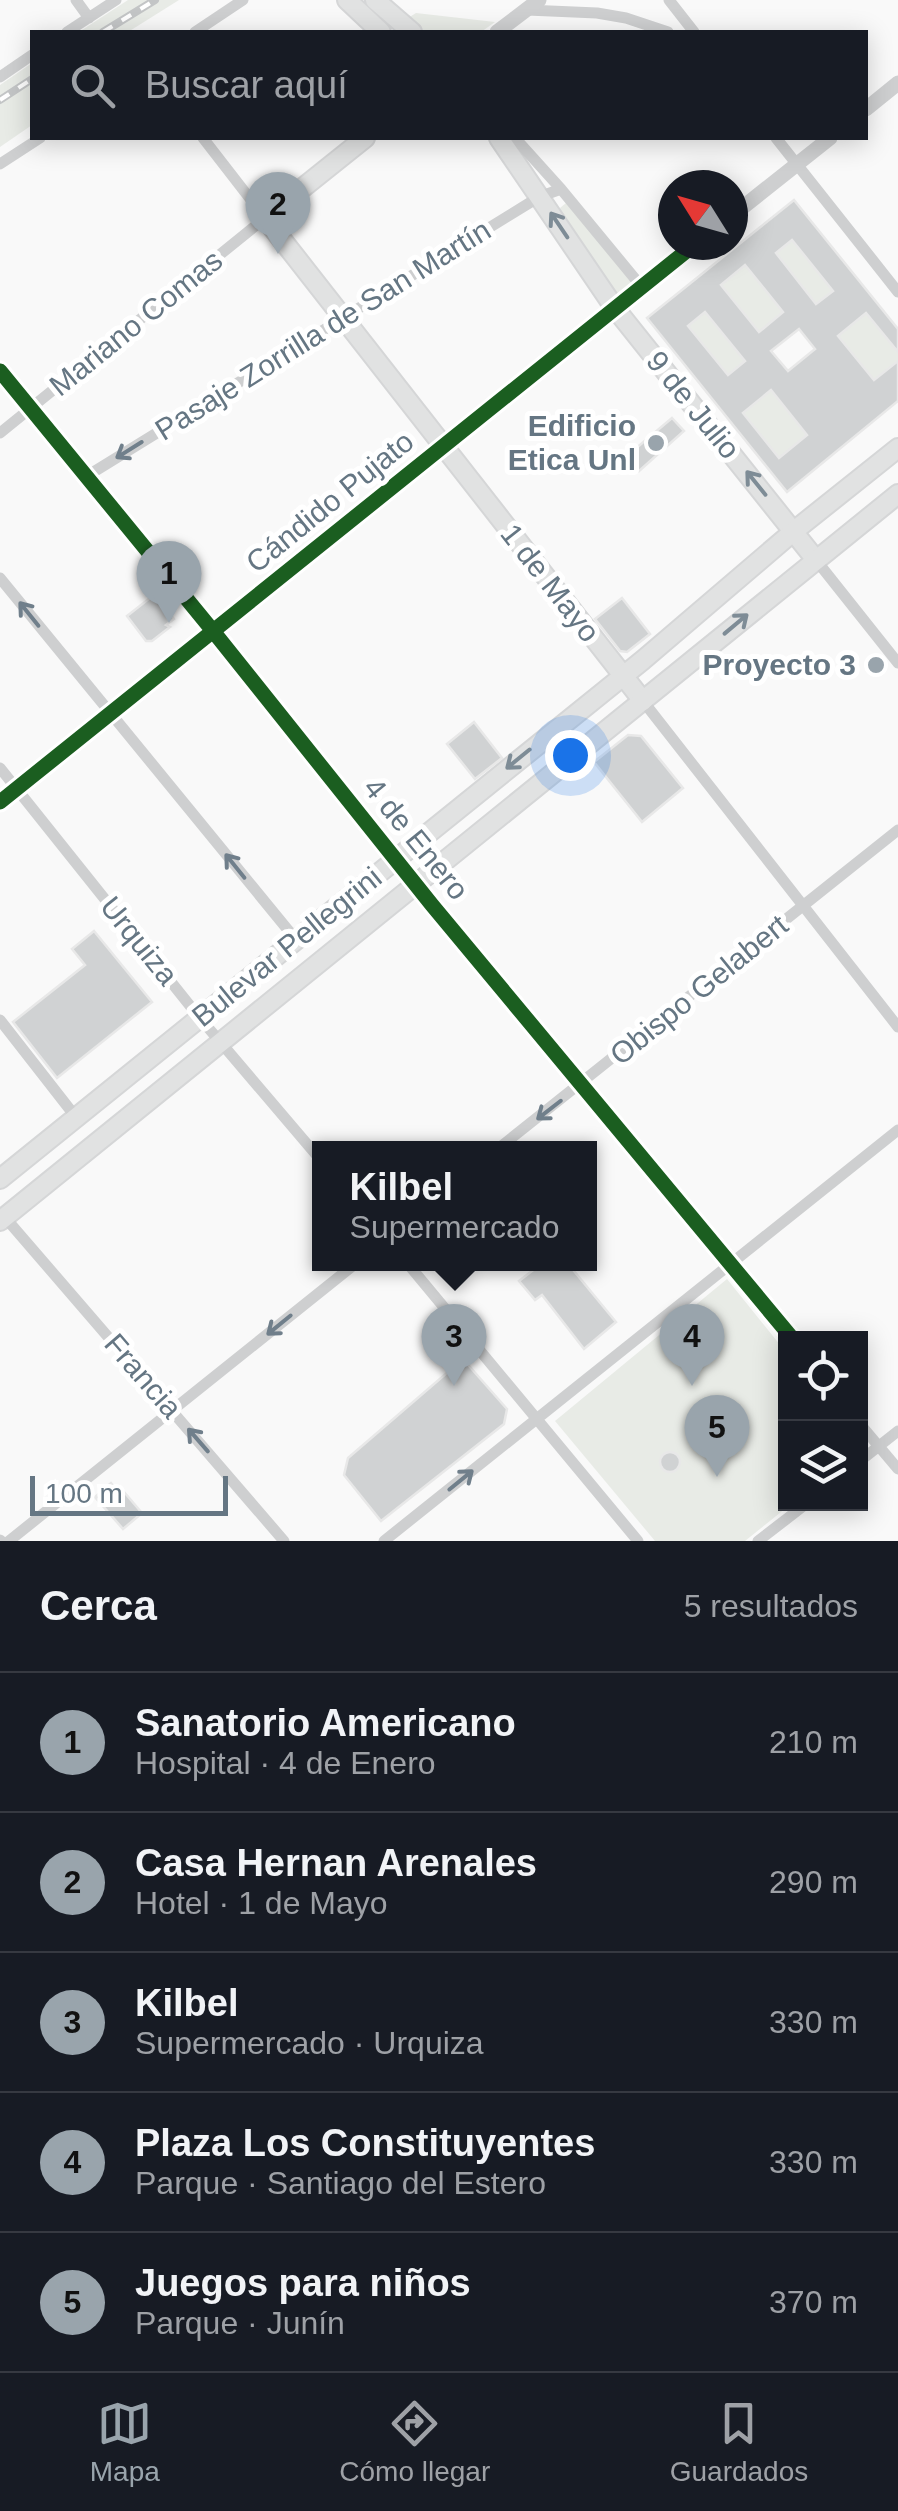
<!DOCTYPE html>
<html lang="es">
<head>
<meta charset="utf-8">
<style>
	body { margin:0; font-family:Helvetica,sans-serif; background:#20242c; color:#f1f3f6 }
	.controls { position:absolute; right:30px; bottom:30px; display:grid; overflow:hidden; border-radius:0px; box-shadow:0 5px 25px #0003 }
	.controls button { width:90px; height:90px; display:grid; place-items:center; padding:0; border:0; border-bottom:2px solid #363941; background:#171b24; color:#f1f3f6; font:50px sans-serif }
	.compass { position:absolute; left:658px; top:170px; width:90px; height:90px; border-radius:50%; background:#171b24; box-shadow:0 5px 25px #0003; rotate:307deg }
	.scale { position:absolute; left:30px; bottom:25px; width:198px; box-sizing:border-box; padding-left:10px; border:5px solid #657683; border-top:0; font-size:28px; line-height:35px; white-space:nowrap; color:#657683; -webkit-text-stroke:8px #fff; paint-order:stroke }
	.you { position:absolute; left:570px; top:755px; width:35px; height:35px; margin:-25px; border:8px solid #fff; border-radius:50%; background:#1a73e8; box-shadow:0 0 0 15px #1a73e833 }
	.badge { display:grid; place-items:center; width:65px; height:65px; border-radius:50%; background:#99a4ac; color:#111; font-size:32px; font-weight:700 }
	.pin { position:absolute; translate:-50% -82px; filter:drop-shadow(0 2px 5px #0008) }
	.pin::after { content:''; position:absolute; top:52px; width:35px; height:30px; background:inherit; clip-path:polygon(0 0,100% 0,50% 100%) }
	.popup { position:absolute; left:312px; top:1141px; width:285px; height:130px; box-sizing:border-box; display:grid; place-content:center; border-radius:0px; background:#171b24; filter:drop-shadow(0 2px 8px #0005); font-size:32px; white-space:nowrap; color:#9ea1a6 }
	.popup b { font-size:38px; color:#f1f3f6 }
	.popup::after { content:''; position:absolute; left:50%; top:100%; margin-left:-20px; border:20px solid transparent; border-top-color:#171b24 }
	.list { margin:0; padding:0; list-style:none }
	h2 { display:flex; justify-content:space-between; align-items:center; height:130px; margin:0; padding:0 40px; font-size:42px }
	h2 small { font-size:32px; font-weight:400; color:#9ea1a6 }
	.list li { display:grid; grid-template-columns:65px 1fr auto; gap:30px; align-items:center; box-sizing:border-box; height:140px; padding:0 40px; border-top:2px solid #363941 }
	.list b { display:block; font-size:38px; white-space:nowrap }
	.list p { margin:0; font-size:32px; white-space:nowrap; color:#9ea1a6 }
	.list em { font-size:32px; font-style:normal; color:#9ea1a6 }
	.icon { flex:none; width:55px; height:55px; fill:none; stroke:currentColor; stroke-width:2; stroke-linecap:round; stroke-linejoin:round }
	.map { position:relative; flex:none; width:898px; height:1541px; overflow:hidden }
	.search { position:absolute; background:#171b24; box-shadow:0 5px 25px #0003; left:30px; right:30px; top:30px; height:110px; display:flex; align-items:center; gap:25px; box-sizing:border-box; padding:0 35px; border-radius:0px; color:#9ea1a6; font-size:38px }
	.sheet { height:830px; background:#171b24 }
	nav { display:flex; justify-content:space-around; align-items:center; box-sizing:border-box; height:140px; border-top:2px solid #363941; background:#171b24; font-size:28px; color:#9ea1a6 }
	nav a { display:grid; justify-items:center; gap:5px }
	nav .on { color:#99a4ac }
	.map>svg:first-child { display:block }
	.green { fill:#e8ebe6 }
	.building { fill:#d0d2d3; stroke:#e8e8e8; stroke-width:2.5; fill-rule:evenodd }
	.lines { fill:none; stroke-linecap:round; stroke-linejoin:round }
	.secondary-casing { stroke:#d5d6d7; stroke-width:22 }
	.primary-casing { stroke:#d5d6d7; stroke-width:22 }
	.minor { stroke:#cecfd0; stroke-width:11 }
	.tertiary { stroke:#cecfd0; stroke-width:15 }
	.secondary { stroke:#e1e2e2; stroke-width:18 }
	.primary { stroke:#e1e2e2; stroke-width:18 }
	.rail-casing { stroke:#c3c5c6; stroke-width:8 }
	.rail { stroke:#fff; stroke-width:4; stroke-dasharray:11; stroke-linecap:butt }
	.cycleway-casing { stroke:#fff; stroke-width:21 }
	.cycleway { stroke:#1b5e20; stroke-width:15 }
	.oneway { stroke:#7e8c96 }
	.oneway2 { stroke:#707f8b }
	.poi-dot { fill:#99a4ac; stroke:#fff; stroke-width:4 }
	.labels { text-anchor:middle; stroke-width:10; stroke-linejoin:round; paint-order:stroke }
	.street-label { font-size:30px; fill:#657683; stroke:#fff }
	.poi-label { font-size:30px; font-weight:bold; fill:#657683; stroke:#fff; text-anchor:end }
</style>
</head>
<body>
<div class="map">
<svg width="898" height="1541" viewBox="0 0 898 1541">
	<rect width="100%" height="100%" fill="#f9f9f9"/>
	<path class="green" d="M 128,0 L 179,0 L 128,32 L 79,32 Z
		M 416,13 L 495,22 L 481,32 L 425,32 L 408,18 Z
		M 32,63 L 32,125 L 0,147 L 0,85 Z
		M 566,203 L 635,285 L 619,298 L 562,213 L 560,208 Z
		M 792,240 L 833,291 L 816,304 L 776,253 Z
		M 745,265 L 783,312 L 759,332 L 721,285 Z
		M 705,312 L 745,361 L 728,375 L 688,326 Z
		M 866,313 L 898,352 L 898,361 L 874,380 L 838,336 Z
		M 771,390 L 807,435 L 779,458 L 743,413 Z
		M 727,1279 L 785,1351 L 786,1504 L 791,1504 L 745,1541 L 655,1541 L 555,1421 Z"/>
	<path class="building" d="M 794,200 L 898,329 L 898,352 L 866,313 L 838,336 L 874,380 L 898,361 L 898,401 L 787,492 L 647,318 ZM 792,240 L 833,291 L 816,304 L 776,253 ZM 745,265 L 783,312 L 759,332 L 721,285 ZM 705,312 L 745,361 L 728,375 L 688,326 ZM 799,329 L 815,349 L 788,371 L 771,351 ZM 771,390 L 807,435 L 779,458 L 743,413 Z
		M 672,418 L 684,431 L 639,471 L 628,455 Z
		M 155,594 L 174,619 L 166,625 L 170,627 L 152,641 L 146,641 L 127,616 Z
		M 622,598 L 650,634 L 627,652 L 620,651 L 595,619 Z
		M 474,722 L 502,758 L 475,779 L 447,744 Z
		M 628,735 L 641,736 L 683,788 L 642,822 L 594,762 Z
		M 94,931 L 152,1002 L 57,1078 L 13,1022 L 85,965 L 72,949 Z
		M 541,1264 L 584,1264 L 574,1271 L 616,1322 L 584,1349 L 542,1295 L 535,1300 L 519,1281 Z
		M 463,1359 L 507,1409 L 504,1424 L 381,1521 L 344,1475 L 348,1458 Z
		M660 1462a10 10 0 1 1 20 0a10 10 0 1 1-20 0Z
		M 111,1483 L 116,1489 L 119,1486 L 142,1513 L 123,1529 L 95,1497 Z"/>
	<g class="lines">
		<defs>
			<path id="secondary" d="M 347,0 L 381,32
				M 375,0 L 412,32
				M 365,138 L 265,218 L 643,701
				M 499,138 L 614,307 L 816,560"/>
			<path id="primary" d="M 0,1179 L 643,660 L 794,531 L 898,448
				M 0,1221 L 898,494"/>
		</defs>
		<use href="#secondary" class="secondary-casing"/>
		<use href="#primary" class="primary-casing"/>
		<path class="minor" d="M 76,0 L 89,18
			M 669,0 L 694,32
			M 527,10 L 597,13 L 626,18 L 668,32
			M 67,32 L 116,0
			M 195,32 L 243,0
			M 0,77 L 32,55
			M 515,138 L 561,189 L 641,286
			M 776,138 L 898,292
			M 0,164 L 40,138
			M 0,371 L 213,631 L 432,905 L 792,1338
			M 0,433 L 265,218 L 203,138
			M 87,476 L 539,197 L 561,189
			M 816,560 L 898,663
			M 0,578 L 297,941
			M 643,701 L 898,1027
			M 0,768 L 199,1017 L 319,1158
			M 0,802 L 444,446
			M 0,1020 L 75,1116
			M 499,1148 L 898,830
			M 3,1215 L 284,1541
			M 408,1264 L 638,1541
			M 860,1424 L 898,1469
			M 860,1461 L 898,1431
			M 0,1540 L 1,1541
			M 9,1541 L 355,1264
			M 384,1541 L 898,1130
			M 758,1541 L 806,1504"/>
		<path class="tertiary" d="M 497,32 L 539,0
			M 866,109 L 898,83
			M 733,215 L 830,138
			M 444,446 L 694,245"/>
		<use href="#secondary" class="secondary"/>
		<use href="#primary" class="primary"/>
		<defs>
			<path id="rail" d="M 103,32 L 155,0
				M 0,100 L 32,79"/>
		</defs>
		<use href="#rail" class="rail-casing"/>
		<use href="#rail" class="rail"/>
		<defs>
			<path id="cycleway" d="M 0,371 L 213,631 L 432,905 L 792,1338
				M 0,802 L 694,245"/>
		</defs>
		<use href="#cycleway" class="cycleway-casing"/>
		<use href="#cycleway" class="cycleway"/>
	</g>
	<defs><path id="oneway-shaft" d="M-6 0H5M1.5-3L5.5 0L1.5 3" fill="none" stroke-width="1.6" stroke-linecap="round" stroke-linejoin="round" transform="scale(2.5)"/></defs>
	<g class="oneway">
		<use href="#oneway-shaft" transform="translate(559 225) rotate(-124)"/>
		<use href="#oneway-shaft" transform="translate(756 483) rotate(-129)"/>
		<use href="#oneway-shaft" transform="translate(736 624) rotate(-40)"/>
		<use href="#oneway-shaft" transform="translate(518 759) rotate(141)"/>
	</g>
	<g class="oneway2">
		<use href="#oneway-shaft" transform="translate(129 450) rotate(148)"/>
		<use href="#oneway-shaft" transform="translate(29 614) rotate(-129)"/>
		<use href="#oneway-shaft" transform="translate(235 866) rotate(-129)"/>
		<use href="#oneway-shaft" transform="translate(549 1110) rotate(142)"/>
		<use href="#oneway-shaft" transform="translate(279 1325) rotate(141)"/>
		<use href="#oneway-shaft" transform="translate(198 1440) rotate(-131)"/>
		<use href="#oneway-shaft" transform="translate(461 1480) rotate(-39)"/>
	</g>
	<g class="poi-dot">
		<circle cx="656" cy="443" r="10"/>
		<circle cx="876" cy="665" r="10"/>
	</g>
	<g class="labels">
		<g class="street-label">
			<text transform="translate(136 323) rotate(-39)" y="10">Mariano Comas</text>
			<text transform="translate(323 330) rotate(-32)" y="10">Pasaje Zorrilla de San Martín</text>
			<text transform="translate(693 405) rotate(51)" y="10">9 de Julio</text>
			<text transform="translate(330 502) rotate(-39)" y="10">Cándido Pujato</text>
			<text transform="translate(550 583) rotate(52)" y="10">1 de Mayo</text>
			<text transform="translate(416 839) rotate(51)" y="10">4 de Enero</text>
			<text transform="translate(139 941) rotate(51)" y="10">Urquiza</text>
			<text transform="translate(287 947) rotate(-39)" y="10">Bulevar Pellegrini</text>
			<text transform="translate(699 990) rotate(-39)" y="10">Obispo Gelabert</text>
			<text transform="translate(143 1376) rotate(49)" y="10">Francia</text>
		</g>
		<g class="poi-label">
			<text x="636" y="436">Edificio<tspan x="636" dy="34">Etica Unl</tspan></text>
			<text x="856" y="675">Proyecto 3</text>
		</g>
	</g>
</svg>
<div class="controls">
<button><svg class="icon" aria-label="locate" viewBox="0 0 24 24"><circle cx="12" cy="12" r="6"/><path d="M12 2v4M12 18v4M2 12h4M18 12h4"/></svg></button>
<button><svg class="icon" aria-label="layers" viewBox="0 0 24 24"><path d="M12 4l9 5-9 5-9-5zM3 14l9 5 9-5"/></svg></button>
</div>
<svg class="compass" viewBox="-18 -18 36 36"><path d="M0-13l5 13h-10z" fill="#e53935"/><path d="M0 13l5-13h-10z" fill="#9ea1a6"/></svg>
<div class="scale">100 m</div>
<div class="you"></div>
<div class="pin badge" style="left:169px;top:623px">1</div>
<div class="pin badge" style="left:278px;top:254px">2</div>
<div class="pin badge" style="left:454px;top:1386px">3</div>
<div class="popup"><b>Kilbel</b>Supermercado</div>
<div class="pin badge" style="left:692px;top:1386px">4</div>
<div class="pin badge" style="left:717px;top:1477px">5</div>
<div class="search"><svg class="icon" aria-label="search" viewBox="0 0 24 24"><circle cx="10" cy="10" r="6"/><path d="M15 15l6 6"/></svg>Buscar aquí</div>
</div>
<section class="sheet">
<h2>Cerca<small>5 resultados</small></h2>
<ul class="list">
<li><span class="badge">1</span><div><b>Sanatorio Americano</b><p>Hospital · 4 de Enero</p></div><em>210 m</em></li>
<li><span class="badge">2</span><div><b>Casa Hernan Arenales</b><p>Hotel · 1 de Mayo</p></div><em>290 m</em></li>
<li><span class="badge">3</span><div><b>Kilbel</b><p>Supermercado · Urquiza</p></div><em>330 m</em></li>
<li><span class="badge">4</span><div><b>Plaza Los Constituyentes</b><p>Parque · Santiago del Estero</p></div><em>330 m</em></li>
<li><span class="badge">5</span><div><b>Juegos para niños</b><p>Parque · Junín</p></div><em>370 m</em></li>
</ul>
</section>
<nav>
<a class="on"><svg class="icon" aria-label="map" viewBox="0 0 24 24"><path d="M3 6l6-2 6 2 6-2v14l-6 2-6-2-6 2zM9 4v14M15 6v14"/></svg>Mapa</a>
<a><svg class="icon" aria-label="directions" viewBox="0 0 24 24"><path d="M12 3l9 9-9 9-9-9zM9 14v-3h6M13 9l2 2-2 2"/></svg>Cómo llegar</a>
<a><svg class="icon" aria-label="saved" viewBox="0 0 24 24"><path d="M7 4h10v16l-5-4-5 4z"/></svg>Guardados</a>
</nav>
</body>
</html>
